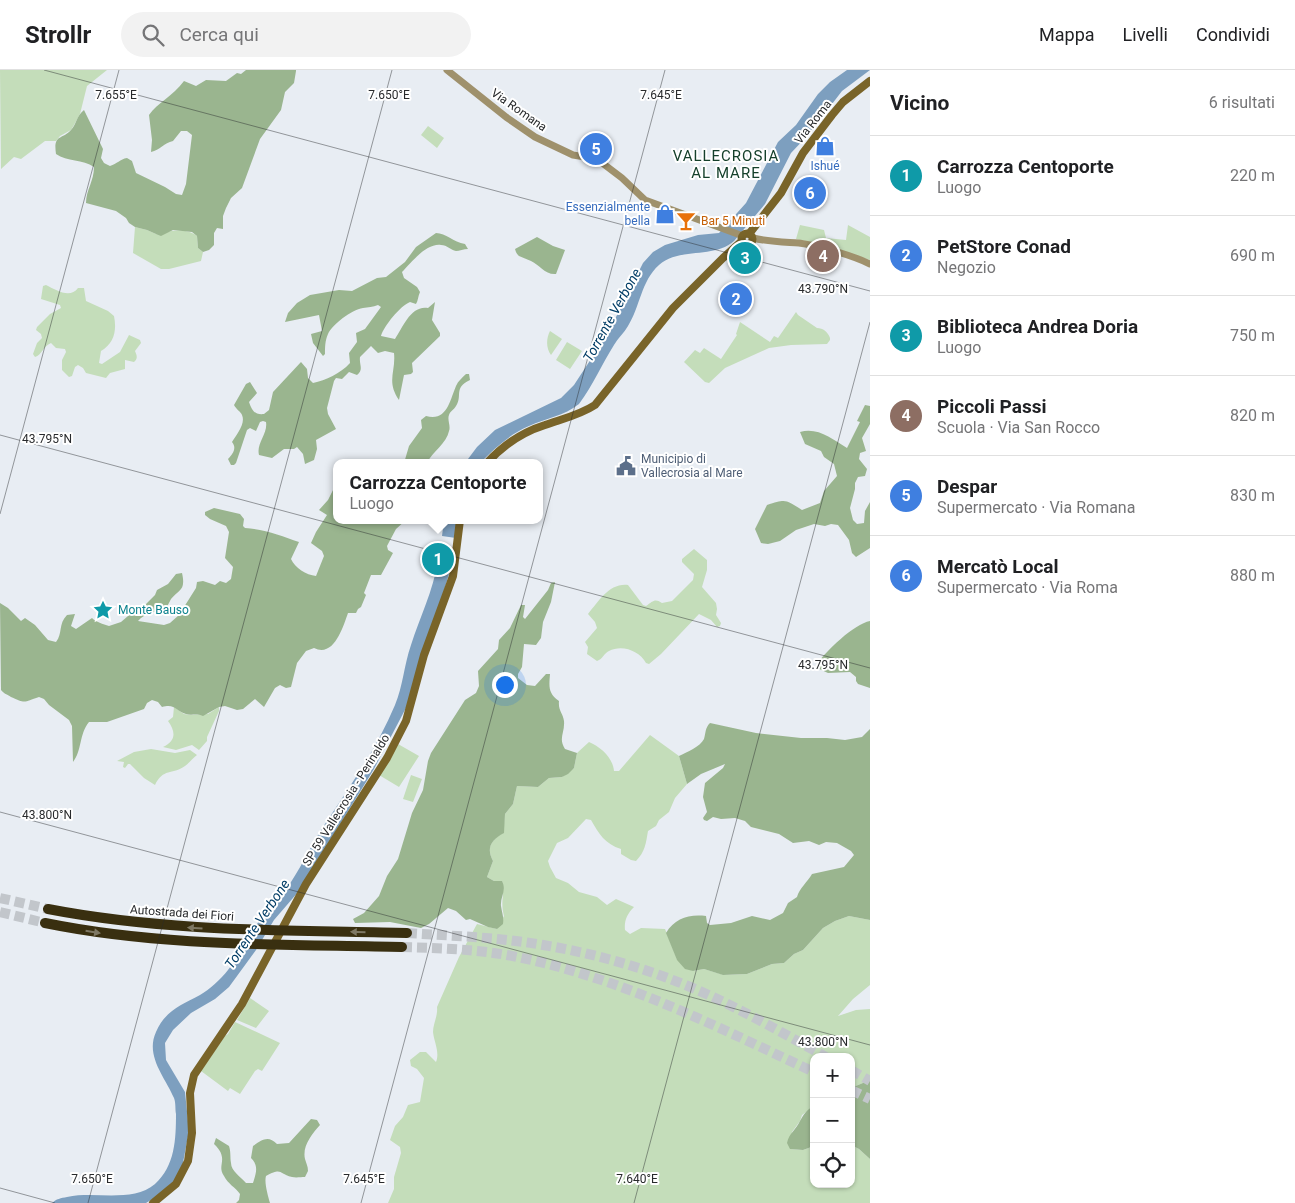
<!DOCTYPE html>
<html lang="it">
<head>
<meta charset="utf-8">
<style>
	body { margin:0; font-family:Roboto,sans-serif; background:#f2f2f2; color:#202124 }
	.controls { position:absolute; right:15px; bottom:15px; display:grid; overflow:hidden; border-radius:10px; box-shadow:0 1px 4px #0004 }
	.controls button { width:45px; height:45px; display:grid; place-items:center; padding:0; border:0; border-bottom:1px solid #e0e0e0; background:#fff; color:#202124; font:25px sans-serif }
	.you { position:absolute; left:504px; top:614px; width:18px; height:18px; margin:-12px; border:4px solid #fff; border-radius:50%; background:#1a73e8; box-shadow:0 0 0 8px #1a73e833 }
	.badge { display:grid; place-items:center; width:32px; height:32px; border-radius:50%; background:#2563eb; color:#fff; font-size:16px; font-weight:700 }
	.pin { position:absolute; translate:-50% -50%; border:2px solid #fff; box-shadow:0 1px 5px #0006 }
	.popup { position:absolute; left:333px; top:389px; width:210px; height:65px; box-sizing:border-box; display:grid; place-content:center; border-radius:10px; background:#fff; filter:drop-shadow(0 1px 4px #0005); font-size:16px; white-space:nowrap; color:#757577 }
	.popup b { font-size:19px; color:#202124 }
	.popup::after { content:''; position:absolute; left:50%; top:100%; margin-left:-10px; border:10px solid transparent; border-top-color:#fff }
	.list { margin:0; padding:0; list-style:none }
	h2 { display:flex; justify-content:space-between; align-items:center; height:65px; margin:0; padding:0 20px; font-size:21px }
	h2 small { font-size:16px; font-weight:400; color:#757577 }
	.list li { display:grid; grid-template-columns:32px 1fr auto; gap:15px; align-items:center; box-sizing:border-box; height:80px; padding:0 20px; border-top:1px solid #e0e0e0 }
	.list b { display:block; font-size:19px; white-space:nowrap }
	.list p { margin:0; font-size:16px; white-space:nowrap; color:#757577 }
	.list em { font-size:16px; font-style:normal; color:#757577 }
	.icon { flex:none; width:28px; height:28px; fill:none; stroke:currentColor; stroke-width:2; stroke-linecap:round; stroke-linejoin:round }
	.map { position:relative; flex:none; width:870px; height:1133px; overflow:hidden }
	header { display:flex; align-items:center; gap:30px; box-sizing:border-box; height:70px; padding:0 25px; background:#fff; border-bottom:1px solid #e0e0e0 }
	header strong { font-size:24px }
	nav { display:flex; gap:28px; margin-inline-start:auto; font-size:18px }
	.search { width:350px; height:45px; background:#f2f2f2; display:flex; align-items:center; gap:12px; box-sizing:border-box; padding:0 18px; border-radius:28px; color:#757577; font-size:19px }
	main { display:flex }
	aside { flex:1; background:#fff }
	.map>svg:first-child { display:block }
	.green { fill:#c4ddba }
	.forest { fill:#9ab58f }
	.water { fill:#7d9fbf }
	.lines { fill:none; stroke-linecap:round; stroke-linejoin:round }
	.motorway-tunnel { stroke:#c2c6cb; stroke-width:10; stroke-dasharray:10 5; stroke-linecap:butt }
	.tertiary { stroke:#9f916c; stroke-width:7 }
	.secondary { stroke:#796429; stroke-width:8 }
	.motorway { stroke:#392f10; stroke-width:10 }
	.oneway { fill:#7e7864 }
	.ticks { fill:none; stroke:#282a2c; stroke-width:1; stroke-opacity:0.45 }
	.labels { text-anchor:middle; stroke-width:4; stroke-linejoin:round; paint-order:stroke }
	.street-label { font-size:12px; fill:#282a2c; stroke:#fff }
	.shop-label { font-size:12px; fill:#366cbe; stroke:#fff }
	.food-label { font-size:12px; fill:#c56008; stroke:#fff; text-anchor:start }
	.service-label { font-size:12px; fill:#4e5e75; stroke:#fff; text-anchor:start }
	.culture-label { font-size:12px; fill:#0d838f; stroke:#fff; text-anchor:start }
	.water-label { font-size:14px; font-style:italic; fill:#033e67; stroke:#fff }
	.quarter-label { font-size:15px; letter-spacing:1px; fill:#15402b; stroke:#fff }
	.ticks-label { font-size:12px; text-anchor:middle; fill:#282a2c; stroke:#fff; stroke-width:4; stroke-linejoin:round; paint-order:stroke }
</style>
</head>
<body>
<header>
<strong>Strollr</strong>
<div class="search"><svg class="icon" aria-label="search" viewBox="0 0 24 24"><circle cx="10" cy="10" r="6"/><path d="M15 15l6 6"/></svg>Cerca qui</div>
<nav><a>Mappa</a><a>Livelli</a><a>Condividi</a></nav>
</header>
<main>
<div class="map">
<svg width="870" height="1133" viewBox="0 0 870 1133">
	<rect width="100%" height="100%" fill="#e8edf3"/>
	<path class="green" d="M 0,0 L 107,0 L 87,16 L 80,44 L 74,55 L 71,60 L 60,66 L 56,71 L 45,71 L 21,89 L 14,87 L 1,99 Z
		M 428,56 L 444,68 L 437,78 L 421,65 Z
		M 800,155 L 824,160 L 826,168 L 846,170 L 848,155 L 870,167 L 870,190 L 824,175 L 796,169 Z
		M 135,157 L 147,160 L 156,164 C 169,161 186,157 197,166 L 198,178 L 203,182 L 201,191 L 169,199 L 161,199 L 133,183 Z
		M 46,215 C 56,220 70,229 78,218 L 84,218 L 86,231 L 108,241 L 114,246 C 117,261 114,273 101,281 L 99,293 L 102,294 L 120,282 L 129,265 L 140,270 L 141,273 L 135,281 C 137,286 138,288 134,292 L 125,290 L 125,299 L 110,303 L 106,308 L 86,303 L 83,298 L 78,295 L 75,297 L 72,306 L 69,307 L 62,300 L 62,290 L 66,282 L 65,279 L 56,278 L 51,273 C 43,276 42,285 35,287 L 33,284 L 37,273 L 42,268 L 41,264 L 36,260 L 37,257 L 50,244 L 61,238 L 60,235 L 41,229 L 43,216 Z
		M 796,242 L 798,245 L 817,258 C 823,258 828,262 830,268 L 830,270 L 827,274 L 791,275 L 769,278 L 725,298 L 709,313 L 705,312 L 684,292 L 695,280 L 700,283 L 704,278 L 721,289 L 737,265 L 736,264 L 740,252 L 770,272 L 774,266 L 778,268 Z
		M 550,261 L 562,269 L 551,285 C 546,278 546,269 550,261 Z
		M 567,272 L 582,281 L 570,299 L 556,290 Z
		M 694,479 L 707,490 L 707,500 L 702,517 L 716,533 L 717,539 L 716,545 L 721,553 L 720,556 L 717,557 L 711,550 L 699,544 L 661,584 L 649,594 L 646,593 C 640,581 622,574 609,581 C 604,583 603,589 597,591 L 587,584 L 588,577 L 585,572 L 597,558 L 595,552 L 588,544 C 599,531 609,513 628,515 L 643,535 L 646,536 C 653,531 655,528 662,533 L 672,531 L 693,510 L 694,504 L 682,492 L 682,489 Z
		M 174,637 L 184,644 L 191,645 L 208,644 L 219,637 L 219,641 L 207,667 L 207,671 L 199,680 L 192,675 L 176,680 L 163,677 C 176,671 176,662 168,651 L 173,647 Z
		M 650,665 L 679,686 L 687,714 L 675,728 L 669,742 L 659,750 L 656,756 L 648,761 C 646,773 645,782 636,791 L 631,790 L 621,784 L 621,779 C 605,774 599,764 591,750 L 586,749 L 568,768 L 557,773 L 548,791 L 550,797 L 556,808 L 568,813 L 579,822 L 597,827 L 607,835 L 616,829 L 634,837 C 627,844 624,851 625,860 L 630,864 L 641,858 L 665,859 L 677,889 L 693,901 L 704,899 L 724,905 L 747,904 L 772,894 L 784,893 L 794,884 L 803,880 L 823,858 L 835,851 L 849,846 L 870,850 L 870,915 L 853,929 L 838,946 L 856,940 L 870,939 L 870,1010 L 851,1018 L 851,987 L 814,987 L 814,1036 L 802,1045 L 800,1051 L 792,1062 L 790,1079 L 803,1080 L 814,1076 L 814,1114 L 851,1114 L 851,1075 L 859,1079 L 870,1089 L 870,1133 L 388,1133 L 394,1119 L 394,1107 L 401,1083 L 400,1077 L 390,1070 L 395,1056 L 403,1047 L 408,1035 L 420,1032 L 424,1008 L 417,999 L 411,996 L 410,990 L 420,982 L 426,982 L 436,992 C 440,982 434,972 433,962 C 433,954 438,946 437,937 L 459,887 L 477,854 L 497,859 L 504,846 C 500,831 505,826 502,811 L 494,811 L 487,807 L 493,791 C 486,778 491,770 503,763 L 505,744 L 513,734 L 517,716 L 538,717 L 549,708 L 562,707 L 574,698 L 577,683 L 589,672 C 601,677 613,688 614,701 L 619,701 Z
		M 398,674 L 419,686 L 399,717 L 379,705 Z
		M 151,679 L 175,683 L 190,680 L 197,685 C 193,688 189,693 185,696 C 172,705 163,698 155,715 L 144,708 L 130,694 L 128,694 L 125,698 L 123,697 L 124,692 L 117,691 L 134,682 Z
		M 411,705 L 422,709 L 413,732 L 403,729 Z
		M 250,928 L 269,941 L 256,958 L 237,950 Z
		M 235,952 L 280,973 L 262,1001 L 258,999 L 255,1001 L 240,1024 L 230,1018 L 228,1021 L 201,1001 L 225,966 L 228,964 Z"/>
	<path class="forest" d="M 246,0 L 296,0 L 296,1 L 294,13 L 285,22 L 281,40 L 260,69 L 242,118 L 231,128 L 226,138 L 223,146 L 223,159 L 217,158 L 214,163 L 214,175 L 209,180 L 203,182 L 198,178 L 197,166 L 192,162 L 173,160 L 161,166 L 156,164 L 147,160 L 135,157 L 129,153 L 126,148 L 116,141 L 86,133 C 86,120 94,111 94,97 C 83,89 67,92 56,84 C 53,64 62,70 71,60 C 77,53 76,47 84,40 L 103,79 L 101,88 L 104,93 L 110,96 C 117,94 120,89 127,88 L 132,91 L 136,103 L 165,117 L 176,124 L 182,125 L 186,114 L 192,65 L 187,61 L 181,61 L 173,71 C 164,73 160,80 151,82 L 152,70 L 149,45 C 157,33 173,26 184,11 L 196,16 L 206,10 L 226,11 L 237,3 L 241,4 Z
		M 436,163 C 446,163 453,172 465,174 L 468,179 C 464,179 459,181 456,181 C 451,180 447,175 441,175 C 426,173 411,193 402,202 L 404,208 L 417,217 L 420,222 C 418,226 418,231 416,234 L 410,232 C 400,236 384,256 381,266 L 395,269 C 403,257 411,235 428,238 L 435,232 L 432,250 L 440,263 L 440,266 L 412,293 L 413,302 L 411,304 L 404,305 L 399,330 C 386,311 396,302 394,283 L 385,281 L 378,283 L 371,276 L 360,287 C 359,295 364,299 357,305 L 349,302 L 342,309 L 336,308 L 334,311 L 327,338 L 328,344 L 336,359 L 316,370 L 317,379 L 314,390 L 305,394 L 303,384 L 297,377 L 294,379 L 284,379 L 272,388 L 259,385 C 256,373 268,364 266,352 L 263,351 L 260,352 L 256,361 L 250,358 L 247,360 L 236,393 L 234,395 L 231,395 L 228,389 C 233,384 237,378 232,372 C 236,365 246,354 242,345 C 241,342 236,339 234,335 L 246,314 L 250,312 L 257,323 L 249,332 C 252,340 254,345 264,344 L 269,340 L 273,322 L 301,292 L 307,299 L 308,308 L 313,313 C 326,310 340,304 350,293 L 349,283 L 357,272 L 356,263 L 365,259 L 381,237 L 378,235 C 373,237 368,237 363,238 C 351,240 333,254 328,264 C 325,271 325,277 325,284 L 323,286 L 313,273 L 311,264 L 322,261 L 319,245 L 285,252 L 288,243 L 297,233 L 310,225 L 339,220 L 352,221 L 377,208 L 386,207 L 405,192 L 416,177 Z
		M 537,167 L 553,176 L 565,180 L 556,204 C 545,205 540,195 531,191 C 527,189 523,188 519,186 C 516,183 516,182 515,179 Z
		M 466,304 L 469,304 L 470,310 C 453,318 463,326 456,336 C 454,340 450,341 449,345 C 447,350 451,356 449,361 C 447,373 432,382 427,393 L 404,393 L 409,376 L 422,358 L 421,350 L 426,346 C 447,352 450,330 456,316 C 458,311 462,308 466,304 Z
		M 865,335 L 870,336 L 870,354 L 862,368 L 866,381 L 860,383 L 859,389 L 867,399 L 865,406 L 858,407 L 855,413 L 855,419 L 850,438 L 853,450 L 857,454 L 864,453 L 865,441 L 870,432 L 870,478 L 856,487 L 852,483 L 849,470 L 838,455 L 831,454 L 825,456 L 814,454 L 796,460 L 780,471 L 768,474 L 761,473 L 755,459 L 767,435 C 786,429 785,429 802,440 L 820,433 L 824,421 L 837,406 L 834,394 L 824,387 L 821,381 L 805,374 L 800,362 C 818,357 832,369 847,378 L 860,352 L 857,351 Z
		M 335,416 L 333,435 L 335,438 L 337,437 L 337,450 L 406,450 L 396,459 L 387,476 L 388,480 L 393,483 L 381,505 L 371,505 L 364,523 L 366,525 L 361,537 L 358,539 L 356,543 L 348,543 C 343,557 334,588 314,578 L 306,581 L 297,593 L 291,617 L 286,618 L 280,615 L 275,618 L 264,637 L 255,629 L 243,639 L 237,640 L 225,636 L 219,637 L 203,646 C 196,643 192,646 186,644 C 176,641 175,633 162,637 L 158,632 L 152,630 L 147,633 L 144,639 L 107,652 L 89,652 C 79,664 82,681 73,692 L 72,656 L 69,650 L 49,635 L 44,629 L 39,627 C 24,632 26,634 11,627 C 7,624 4,624 1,620 L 0,533 L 8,538 L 21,551 L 25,548 L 35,555 L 48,570 L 56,572 C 63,563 58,554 67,545 L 75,544 L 71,556 L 76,559 L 92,548 C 96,552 103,554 109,556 L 121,552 L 135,540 L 146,534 L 155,525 L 157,520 L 168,514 L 176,504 L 182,503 C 186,521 179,519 171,529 C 169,533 167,537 164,540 C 154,542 145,543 138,551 L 164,555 L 170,553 L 179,545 L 196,518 L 197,512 L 203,511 L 215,515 L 220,511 L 226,513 L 231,509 L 233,497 L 225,488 L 229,462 L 226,456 L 210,449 L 205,445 L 205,442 L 214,438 L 240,444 L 244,449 L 243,456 L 245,458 C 264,459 282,466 299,472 L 291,489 C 295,498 306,505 316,506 L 324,486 L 322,481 L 311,473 L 316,462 L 327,445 L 319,440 L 328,430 Z
		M 555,512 L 551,532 L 543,552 L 541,568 L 536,575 L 524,574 L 522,597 L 518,604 L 518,608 L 527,615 L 535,616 L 546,604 L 550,604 C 549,617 548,623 559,631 C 558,641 563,643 564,651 C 565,663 558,668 565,679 L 577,683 L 574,698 L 568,704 L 562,707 L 549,708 L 538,717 L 517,716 L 513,734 L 505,744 L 504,763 C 491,770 486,778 493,791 L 487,807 L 494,811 L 502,811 C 507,821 500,827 501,836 C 502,843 504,847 503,854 L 497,859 L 488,857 L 470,849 L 466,850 L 456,841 L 448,838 L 429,854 L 421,858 L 390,852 L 355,853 L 353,849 L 364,843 L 379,826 L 387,806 L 398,789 L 412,743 L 423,720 L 428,691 L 431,683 L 465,630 L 476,623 L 479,616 L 478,601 L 498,579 L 499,570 L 510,558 L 521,535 L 525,535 L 523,547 L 525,549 L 548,520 L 551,513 Z
		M 870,551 L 870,618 L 858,614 L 856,611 L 856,607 L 850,602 L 828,603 L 817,598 L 816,595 C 826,581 854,554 870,551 Z
		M 870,647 L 870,850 L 849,846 L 835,851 L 823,858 L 803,880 L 794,884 L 784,893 L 772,894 L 747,904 L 723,905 L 704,899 L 693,901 L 685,899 L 677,890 L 666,863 C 675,848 689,844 706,846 L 707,853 L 710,855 L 731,853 L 752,846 L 770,850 L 783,843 L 788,833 L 797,827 C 799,819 808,811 812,804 L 844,797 L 854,785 L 851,781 L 837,773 L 826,772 L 819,775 L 809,771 L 793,773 L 779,764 L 751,757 L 745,751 L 735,748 L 721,749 L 713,747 L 707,751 L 704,750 L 703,748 L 707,742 L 703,727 L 705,713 L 723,698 L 725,694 L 701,704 L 687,714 L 679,686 C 687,682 700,677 704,669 C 706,662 705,658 710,653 L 756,663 L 801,668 L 827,668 L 845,670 L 862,667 L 870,659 Z
		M 870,1010 L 870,1089 L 859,1079 L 851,1075 L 851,1018 Z
		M 814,1036 L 814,1076 L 803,1080 L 790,1079 L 787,1073 C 789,1063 796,1060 800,1051 C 804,1044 806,1040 814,1036 Z
		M 311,1049 L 317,1050 L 320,1055 C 312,1064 302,1076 305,1089 C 306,1093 308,1096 308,1101 L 305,1107 C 301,1107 296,1108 292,1107 C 278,1104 283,1097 266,1106 C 264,1112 268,1126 270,1133 L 236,1133 L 239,1130 L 240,1124 C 235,1117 228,1114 224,1106 C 216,1095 230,1089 214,1074 L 216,1068 L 229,1076 C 231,1082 230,1087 231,1093 C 231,1101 241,1107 246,1113 L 253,1113 C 256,1103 259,1096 251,1088 L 253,1076 C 262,1070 268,1065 277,1074 L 289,1073 Z"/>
	<path class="water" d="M 847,0 L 870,0 L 842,21 L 809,64 L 791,83 L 765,134 L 734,171 C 714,189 679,177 659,195 C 641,211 640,237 628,256 C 624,263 618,268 614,275 C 602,294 593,315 579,334 C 564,346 546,348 529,356 C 510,364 495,378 480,393 L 465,393 L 477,377 L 495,360 L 561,328 L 574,315 L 608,263 L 643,193 L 653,182 L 665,175 L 698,165 L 719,163 L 746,133 L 778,72 L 796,55 L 818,24 L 830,12 Z
		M 444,450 L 457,450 L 456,468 L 442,466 Z
		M 438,491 L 452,493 L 447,511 L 407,636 L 374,699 L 299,821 L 274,850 L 256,880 L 229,917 L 215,929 L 191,943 L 173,960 L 165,973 L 166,990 L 185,1022 L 189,1061 L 182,1098 L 175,1110 L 156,1127 L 146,1133 L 52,1133 C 56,1129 61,1128 67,1127 C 95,1121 133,1133 155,1114 C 175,1096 176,1069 176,1044 C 175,1039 176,1033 174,1028 C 165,1007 145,986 156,962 C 165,941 181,935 200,925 C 209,920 221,909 228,900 C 239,886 246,869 257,854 C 267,840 281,827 291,812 C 303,794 312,773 325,754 C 350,716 377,678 395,635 C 403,616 404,595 411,575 C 420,547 433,521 438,491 Z"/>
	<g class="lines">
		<path class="motorway-tunnel" d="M 0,828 L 48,839
			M 0,842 L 45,853
			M 407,863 C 452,866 498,867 543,875 C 592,883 642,897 688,916 C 736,936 781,962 826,987
			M 402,877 C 437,878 472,879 507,885 C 616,905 715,956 814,1002
			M 851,1000 L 870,1011
			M 851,1020 L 870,1029"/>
		<path class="tertiary" d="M 447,0 L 506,47 L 535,67 L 573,85 L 597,89 L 622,108 L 645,130 L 743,166
			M 753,168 C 769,172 784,172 799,173 C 820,176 851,185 870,194"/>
		<path class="secondary" d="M741.5 169a5.5 5.5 0 1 1 11 0a5.5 5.5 0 1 1-11 0Z
			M 749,164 L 781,123 L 803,83 L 832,45 L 843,32 L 870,11
			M 487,393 C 503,375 523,362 545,355 C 562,349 580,345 595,335 L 673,238 L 723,188 L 742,171
			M 153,1133 L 176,1114 L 188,1091 L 192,1063 L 190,1023 L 194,1005 L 242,934 L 306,814 L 387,688 L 406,651 L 424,585 L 453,506 L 460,450"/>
		<path class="motorway" d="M 48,839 C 167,862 286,860 407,863
			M 45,853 C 163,877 282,874 402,877"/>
	</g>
	<defs><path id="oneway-solid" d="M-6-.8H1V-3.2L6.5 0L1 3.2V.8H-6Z" transform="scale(1.25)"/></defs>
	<g class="oneway">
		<use href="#oneway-solid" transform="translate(195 858) rotate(-177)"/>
		<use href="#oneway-solid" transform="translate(93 862) rotate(9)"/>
		<use href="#oneway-solid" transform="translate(358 862) rotate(-179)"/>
	</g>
	<path class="ticks" d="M 44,0 L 870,221M 0,365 L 870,598M 0,444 L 119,0M 0,742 L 870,975M 0,1118 L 55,1133M 88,1133 L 392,0M 361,1133 L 665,0M 634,1133 L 870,252"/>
	<defs>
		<symbol id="shop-bare" viewBox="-9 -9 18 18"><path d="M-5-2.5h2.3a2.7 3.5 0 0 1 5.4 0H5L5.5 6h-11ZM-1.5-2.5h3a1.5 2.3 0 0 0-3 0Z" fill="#3f7fe0" stroke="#fff" stroke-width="2.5" paint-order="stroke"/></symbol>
		<symbol id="bar-bare" viewBox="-9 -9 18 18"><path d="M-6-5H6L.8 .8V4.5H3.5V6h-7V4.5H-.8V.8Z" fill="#e8710a" stroke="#fff" stroke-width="2.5" paint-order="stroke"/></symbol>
		<symbol id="civic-bare" viewBox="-9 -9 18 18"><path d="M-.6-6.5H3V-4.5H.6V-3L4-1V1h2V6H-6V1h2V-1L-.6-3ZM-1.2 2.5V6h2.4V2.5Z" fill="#5c6f8a" stroke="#fff" stroke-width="2.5" paint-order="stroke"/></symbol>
		<symbol id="sight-bare" viewBox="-9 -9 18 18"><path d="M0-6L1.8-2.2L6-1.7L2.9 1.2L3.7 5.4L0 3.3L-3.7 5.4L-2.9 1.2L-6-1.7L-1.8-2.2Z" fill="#0f9aa8" stroke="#fff" stroke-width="2.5" paint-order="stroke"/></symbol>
	</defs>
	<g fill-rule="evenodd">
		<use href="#shop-bare" x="811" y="62" width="28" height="28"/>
		<use href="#shop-bare" x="651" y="130" width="28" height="28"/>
		<use href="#bar-bare" x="672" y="137" width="28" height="28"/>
		<use href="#civic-bare" x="612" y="382" width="28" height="28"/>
		<use href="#sight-bare" x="89" y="526" width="28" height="28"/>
	</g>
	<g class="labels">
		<g class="street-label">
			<text transform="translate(519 40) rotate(35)" y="4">Via Romana</text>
			<text transform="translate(813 52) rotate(-52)" y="4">Via Roma</text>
			<text transform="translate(346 730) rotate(-58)" y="4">SP 59 Vallecrosia - Perinaldo</text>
			<text transform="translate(182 843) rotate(4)" y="4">Autostrada dei Fiori</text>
		</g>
		<g class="shop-label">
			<text x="825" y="100">Ishué</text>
			<text x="650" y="141" text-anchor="end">Essenzialmente<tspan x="650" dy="14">bella</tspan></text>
		</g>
		<g class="food-label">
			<text x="701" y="155">Bar 5 Minuti</text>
		</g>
		<g class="service-label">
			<text x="641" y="393">Municipio di<tspan x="641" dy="14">Vallecrosia al Mare</tspan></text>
		</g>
		<g class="culture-label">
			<text x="118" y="544">Monte Bauso</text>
		</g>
		<g class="water-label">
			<text transform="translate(612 245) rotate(-61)" y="5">Torrente Verbone</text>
			<text transform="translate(257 854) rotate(-56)" y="5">Torrente Verbone</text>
		</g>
		<g class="quarter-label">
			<text x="726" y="91">VALLECROSIA<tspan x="726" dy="17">AL MARE</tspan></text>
		</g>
	</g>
	<g class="ticks-label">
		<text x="116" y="29">7.655°E</text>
		<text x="389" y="29">7.650°E</text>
		<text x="661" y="29">7.645°E</text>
		<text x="823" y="223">43.790°N</text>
		<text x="47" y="373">43.795°N</text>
		<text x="823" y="599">43.795°N</text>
		<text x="47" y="749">43.800°N</text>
		<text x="823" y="976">43.800°N</text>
		<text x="92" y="1113">7.650°E</text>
		<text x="364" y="1113">7.645°E</text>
		<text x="637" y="1113">7.640°E</text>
	</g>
</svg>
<div class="controls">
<button>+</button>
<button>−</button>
<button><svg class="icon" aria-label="locate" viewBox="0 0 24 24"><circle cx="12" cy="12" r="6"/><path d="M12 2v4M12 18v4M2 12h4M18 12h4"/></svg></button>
</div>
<div class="you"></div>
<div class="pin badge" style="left:438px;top:489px;background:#0f9aa8">1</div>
<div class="popup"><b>Carrozza Centoporte</b>Luogo</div>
<div class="pin badge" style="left:736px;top:229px;background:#3f7fe0">2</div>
<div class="pin badge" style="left:745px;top:188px;background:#0f9aa8">3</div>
<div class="pin badge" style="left:823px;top:186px;background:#8d6e63">4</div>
<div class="pin badge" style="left:596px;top:79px;background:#3f7fe0">5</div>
<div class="pin badge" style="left:810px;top:123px;background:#3f7fe0">6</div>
</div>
<aside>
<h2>Vicino<small>6 risultati</small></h2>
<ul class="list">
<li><span class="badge" style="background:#0f9aa8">1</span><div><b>Carrozza Centoporte</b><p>Luogo</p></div><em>220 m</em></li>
<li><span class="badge" style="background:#3f7fe0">2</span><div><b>PetStore Conad</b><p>Negozio</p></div><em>690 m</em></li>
<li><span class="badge" style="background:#0f9aa8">3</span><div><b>Biblioteca Andrea Doria</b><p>Luogo</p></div><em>750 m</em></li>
<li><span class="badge" style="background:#8d6e63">4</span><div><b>Piccoli Passi</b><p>Scuola · Via San Rocco</p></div><em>820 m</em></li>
<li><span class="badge" style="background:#3f7fe0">5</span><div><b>Despar</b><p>Supermercato · Via Romana</p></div><em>830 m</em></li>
<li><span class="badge" style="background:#3f7fe0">6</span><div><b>Mercatò Local</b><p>Supermercato · Via Roma</p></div><em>880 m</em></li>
</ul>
</aside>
</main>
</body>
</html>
